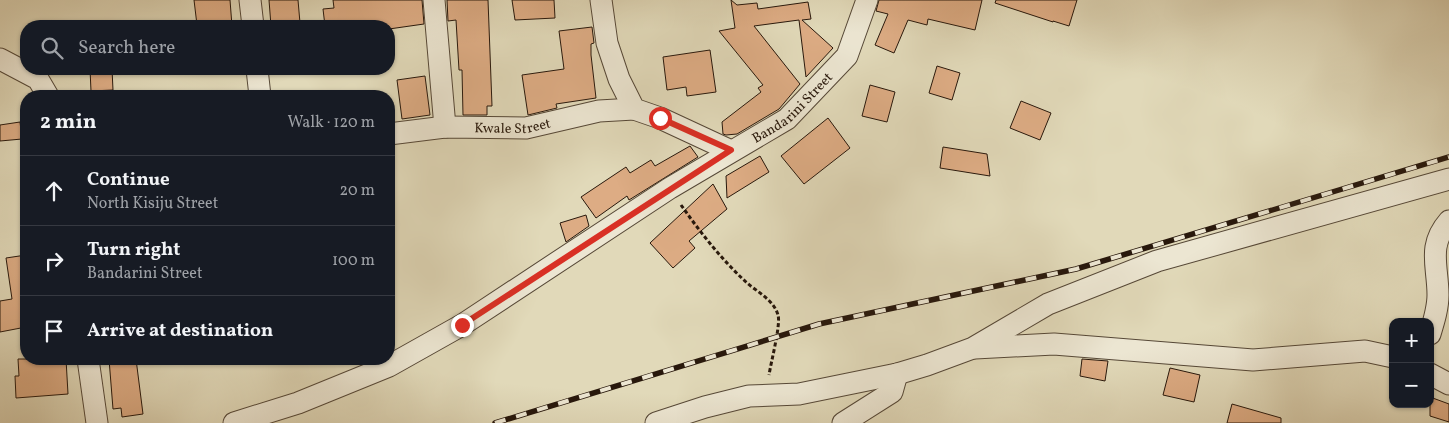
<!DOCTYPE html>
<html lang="en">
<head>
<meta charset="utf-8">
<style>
	body { margin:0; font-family:Vollkorn,serif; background:#242831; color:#f1f3f6 }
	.controls { position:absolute; right:15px; bottom:15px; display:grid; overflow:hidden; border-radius:10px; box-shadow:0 1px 4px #0004 }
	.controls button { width:45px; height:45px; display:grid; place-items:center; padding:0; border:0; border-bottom:1px solid #363941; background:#171b24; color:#f1f3f6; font:25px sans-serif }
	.stop { position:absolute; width:15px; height:15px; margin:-11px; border:4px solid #d93025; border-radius:50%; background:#fff }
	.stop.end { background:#d93025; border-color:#fff; box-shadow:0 1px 5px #0008 }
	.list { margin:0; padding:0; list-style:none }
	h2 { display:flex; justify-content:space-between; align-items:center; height:65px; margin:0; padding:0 20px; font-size:21px }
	h2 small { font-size:16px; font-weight:400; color:#9ea1a6 }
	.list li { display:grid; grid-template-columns:32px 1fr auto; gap:15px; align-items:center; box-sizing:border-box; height:70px; padding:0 20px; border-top:1px solid #363941 }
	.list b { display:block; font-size:19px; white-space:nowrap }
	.list p { margin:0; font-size:16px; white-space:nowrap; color:#9ea1a6 }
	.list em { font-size:16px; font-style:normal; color:#9ea1a6 }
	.icon { flex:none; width:28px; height:28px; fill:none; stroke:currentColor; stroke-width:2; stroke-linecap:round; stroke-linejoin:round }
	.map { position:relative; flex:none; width:1449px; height:423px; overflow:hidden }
	.search { position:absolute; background:#171b24; box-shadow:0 1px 4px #0004; left:20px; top:20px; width:375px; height:55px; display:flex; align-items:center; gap:12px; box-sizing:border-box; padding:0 18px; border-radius:20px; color:#9ea1a6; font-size:19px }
	.panel { position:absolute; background:#171b24; box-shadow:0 1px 4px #0004; left:20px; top:90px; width:375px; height:275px; border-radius:20px }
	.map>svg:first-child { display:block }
	.building { fill:#ddac84; stroke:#28180c }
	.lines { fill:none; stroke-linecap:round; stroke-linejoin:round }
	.minor-casing { stroke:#564837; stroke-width:23 }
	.path { stroke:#28180c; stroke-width:3; stroke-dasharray:4 2.5; stroke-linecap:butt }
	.minor { stroke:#ece6d2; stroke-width:21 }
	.rail-casing { stroke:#28180c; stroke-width:5.5 }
	.rail { stroke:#ece6d2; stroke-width:4; stroke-dasharray:11; stroke-linecap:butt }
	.route { stroke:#d93025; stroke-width:6 }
	.labels { text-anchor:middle; stroke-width:4.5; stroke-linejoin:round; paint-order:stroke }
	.street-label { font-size:14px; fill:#28180c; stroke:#ece6d2 }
</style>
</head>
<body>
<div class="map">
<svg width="1449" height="423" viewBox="0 0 1449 423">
	<rect width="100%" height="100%" fill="#e1d9b9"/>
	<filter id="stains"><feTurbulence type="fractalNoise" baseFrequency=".004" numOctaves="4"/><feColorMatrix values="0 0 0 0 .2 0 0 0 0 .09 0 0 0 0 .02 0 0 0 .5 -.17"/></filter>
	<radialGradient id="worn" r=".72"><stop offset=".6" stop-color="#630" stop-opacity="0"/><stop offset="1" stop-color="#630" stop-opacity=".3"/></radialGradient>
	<path class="building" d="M 194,0 L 230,0 L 232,26 L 211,26 L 211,23 L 197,25 Z
		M 269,0 L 298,0 L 300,23 L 290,24 L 290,26 L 271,26 Z
		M 333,0 L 422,0 L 424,24 L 389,29 L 389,26 L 325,26 L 323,9 L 334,8 Z
		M 447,0 L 488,0 L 492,106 L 487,106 L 487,115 L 463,115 L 462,70 L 459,70 L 456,20 L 448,21 Z
		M 512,0 L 554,0 L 555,18 L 515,20 Z
		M 731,0 L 737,5 L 757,3 L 758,9 L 808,2 L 811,19 L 802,20 L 833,48 L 806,77 L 799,20 L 754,26 L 800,84 L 779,109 L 737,134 L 726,135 L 723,134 L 722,122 L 761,92 L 758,88 L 763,85 L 719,31 L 735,28 Z
		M 879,0 L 982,0 L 975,30 L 928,19 L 927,25 L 908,20 L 894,53 L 875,45 L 888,14 L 876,11 Z
		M 996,0 L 1077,0 L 1069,26 L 1053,21 L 1053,22 L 995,3 Z
		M 592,27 L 594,43 L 591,44 L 591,55 L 596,98 L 556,104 L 557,108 L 528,115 L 522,75 L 564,69 L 559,31 Z
		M 710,50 L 716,92 L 687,96 L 686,87 L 667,90 L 663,57 Z
		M 937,66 L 960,73 L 952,100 L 929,93 Z
		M 90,69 L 112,69 L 113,90 L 91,91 Z
		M 425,76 L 430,115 L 402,119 L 397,80 Z
		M 870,85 L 895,92 L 887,122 L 862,116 Z
		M 1021,101 L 1051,113 L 1040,140 L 1010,128 Z
		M 828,118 L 850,148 L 804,184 L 781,156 Z
		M 20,122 L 22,139 L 0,141 L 0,125 Z
		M 690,146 L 698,157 L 629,200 L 627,196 L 596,218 L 581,197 L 626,167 L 630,173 L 651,160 L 655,166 Z
		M 943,147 L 987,154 L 990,176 L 940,168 Z
		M 760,156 L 769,172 L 727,198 L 726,176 Z
		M 713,184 L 727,209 L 689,241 L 695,248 L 673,268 L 650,243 Z
		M 586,215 L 589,226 L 566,242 L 560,223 Z
		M 26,255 L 26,327 L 0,332 L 0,301 L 12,299 L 6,258 Z
		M 18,359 L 66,359 L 68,394 L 16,398 L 15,376 L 19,376 Z
		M 109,359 L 136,359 L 143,414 L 122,417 L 121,408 L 113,409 Z
		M 1082,359 L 1108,361 L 1105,381 L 1080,376 Z
		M 1170,368 L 1200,375 L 1194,402 L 1163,395 Z
		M 1430,397 L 1449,404 L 1449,422 L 1430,416 Z
		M 1232,404 L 1281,418 L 1281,423 L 1227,423 Z"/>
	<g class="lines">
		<defs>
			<g id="minor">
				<path d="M 250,0 L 253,26"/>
				<path d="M 434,0 L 445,127"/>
				<path d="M 601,0 L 607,43 L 619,79 L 634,109 L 660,118 L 731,151"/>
				<path d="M 0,59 L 38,79 L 48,96"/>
				<path d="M 257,69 L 260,96"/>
				<path id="s1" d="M 389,134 L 445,127 L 526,128 L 599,111 L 634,109"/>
				<path d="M 1430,334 C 1434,321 1438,308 1438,295 C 1438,266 1427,246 1449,221"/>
				<path d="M 975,348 L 1054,344 L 1253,360 L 1365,351 L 1393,357"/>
				<path d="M 88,359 L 97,423"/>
				<path d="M 1430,374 L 1449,384"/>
				<path id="s2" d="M 234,423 L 298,403 L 389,366 L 462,325 L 670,188 L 787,119 L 847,56 L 867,0"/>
				<path d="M 656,423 L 705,407 L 749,396 L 799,394 L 897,374 L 927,365 L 973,348 L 1048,304 L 1157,261 L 1449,179"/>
				<path d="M 843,423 L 892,392 L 897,374"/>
			</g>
		</defs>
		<use href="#minor" class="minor-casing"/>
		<path class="path" d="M 681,205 C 700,232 722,260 746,282 C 757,292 774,300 778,315 C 781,324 771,362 769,375"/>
		<use href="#minor" class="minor"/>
		<defs>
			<path id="rail" d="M 495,423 L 819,324 L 1076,269 L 1449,157"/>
		</defs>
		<use href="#rail" class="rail-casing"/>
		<use href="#rail" class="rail"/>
	</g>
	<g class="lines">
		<path class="route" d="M 462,325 L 731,150 L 660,118"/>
	</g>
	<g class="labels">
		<g class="street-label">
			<text dy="5" stroke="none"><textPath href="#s2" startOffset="645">Bandarini Street</textPath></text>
			<text dy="5" stroke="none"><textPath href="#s1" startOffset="124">Kwale Street</textPath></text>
		</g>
	</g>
	<rect width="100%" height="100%" filter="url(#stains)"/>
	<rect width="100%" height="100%" fill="url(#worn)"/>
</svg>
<div class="controls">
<button>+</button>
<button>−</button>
</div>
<div class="stop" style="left:660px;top:118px"></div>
<div class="stop end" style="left:462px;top:325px"></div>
<div class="search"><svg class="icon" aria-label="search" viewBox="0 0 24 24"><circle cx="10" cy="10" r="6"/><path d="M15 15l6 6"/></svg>Search here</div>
<section class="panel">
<h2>2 min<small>Walk · 120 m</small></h2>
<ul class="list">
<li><svg class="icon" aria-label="ahead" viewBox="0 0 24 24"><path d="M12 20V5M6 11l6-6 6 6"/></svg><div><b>Continue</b><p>North Kisiju Street</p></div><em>20 m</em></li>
<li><svg class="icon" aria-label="right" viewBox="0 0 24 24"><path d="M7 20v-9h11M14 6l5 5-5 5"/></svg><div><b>Turn right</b><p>Bandarini Street</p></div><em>100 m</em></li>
<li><svg class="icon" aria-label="arrive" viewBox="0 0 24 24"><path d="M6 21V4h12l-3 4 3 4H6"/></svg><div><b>Arrive at destination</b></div></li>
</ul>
</section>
</div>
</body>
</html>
